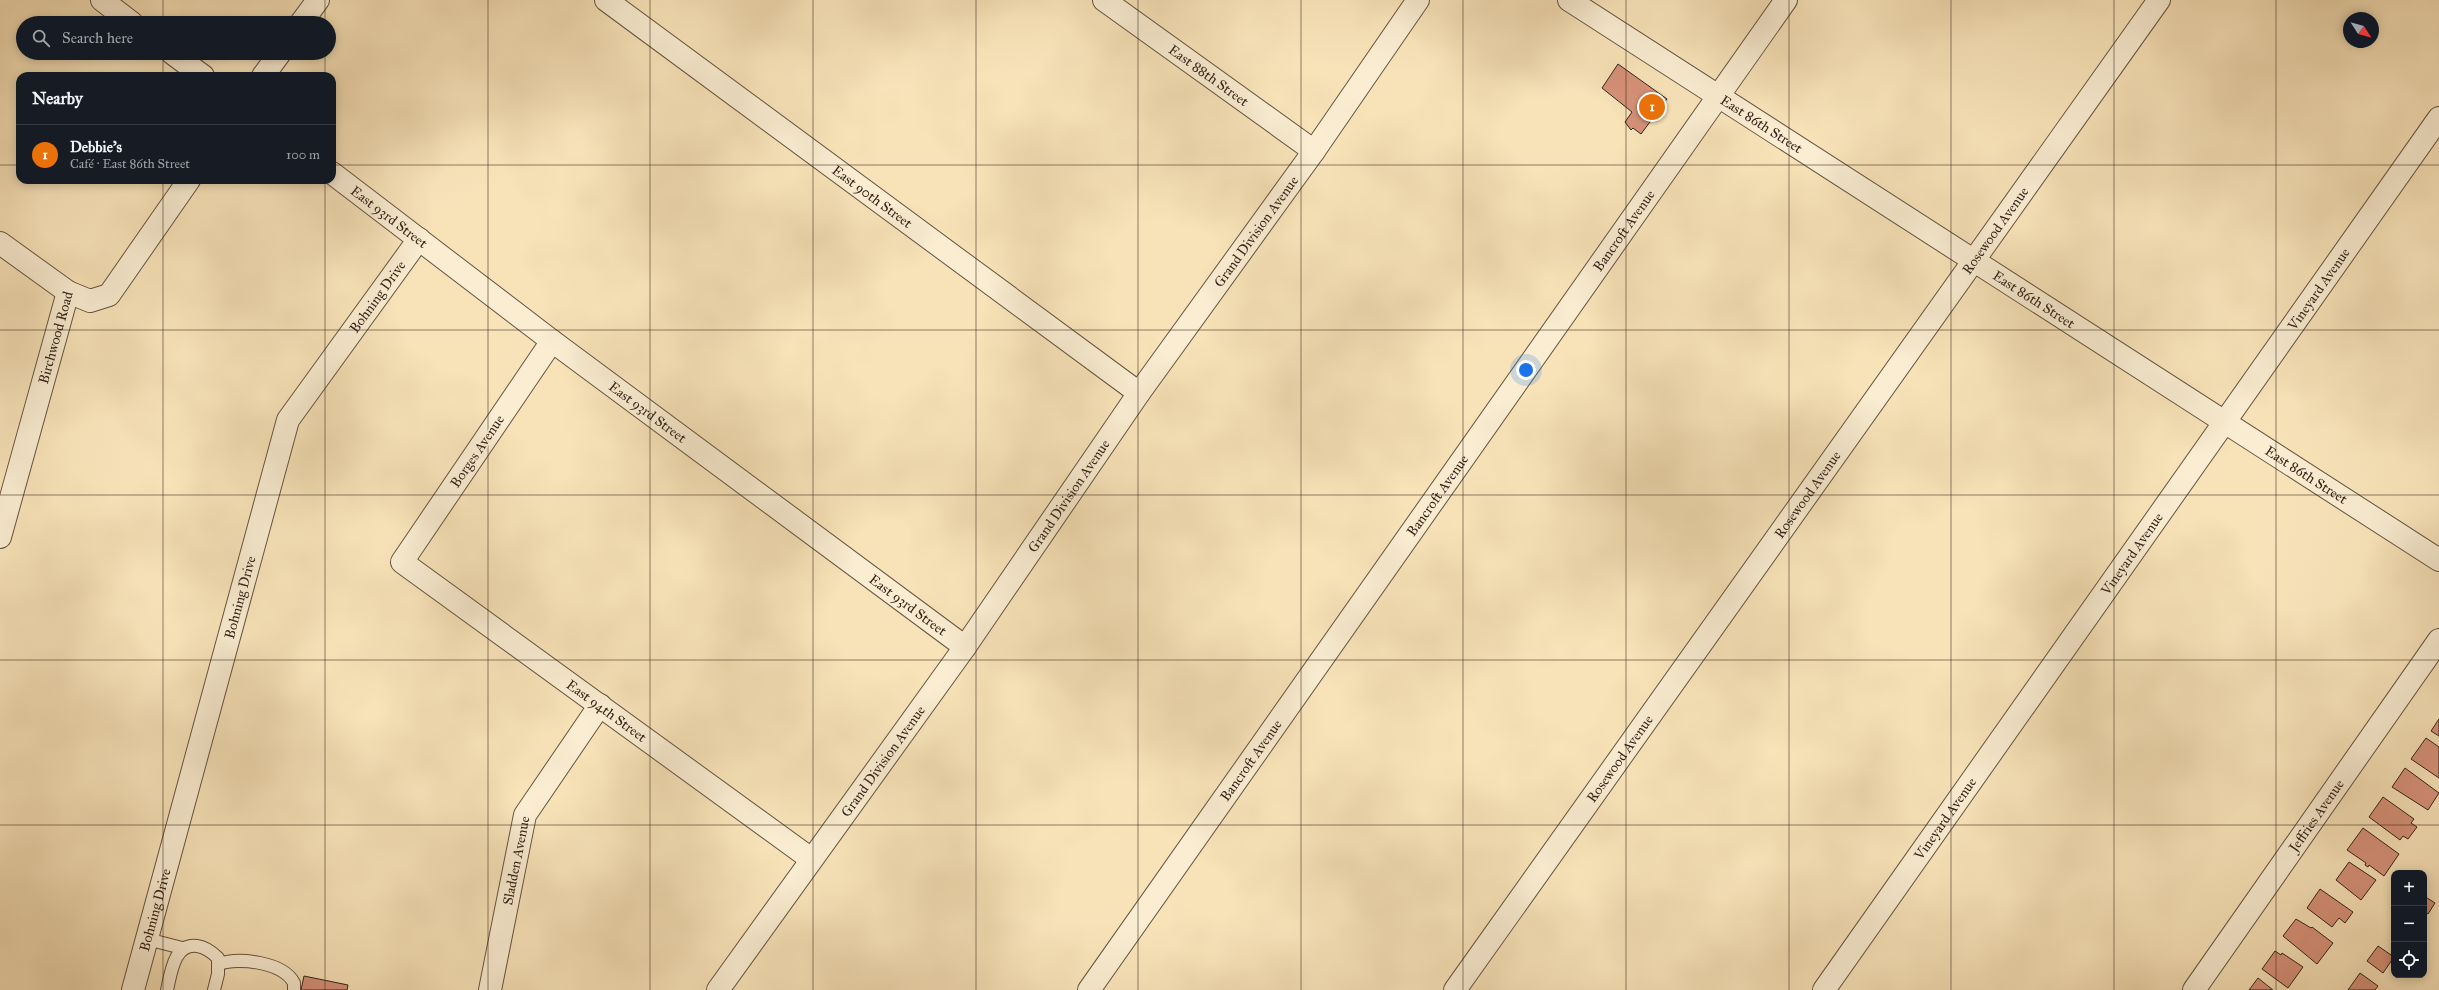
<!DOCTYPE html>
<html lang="en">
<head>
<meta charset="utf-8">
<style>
	body { margin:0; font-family:"IM FELL Great Primer",serif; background:#20242c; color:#f1f3f6 }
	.controls { position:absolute; right:12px; bottom:12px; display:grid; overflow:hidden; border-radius:8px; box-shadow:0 2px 10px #0003 }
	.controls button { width:36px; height:36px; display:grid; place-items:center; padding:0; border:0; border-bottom:1px solid #363941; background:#171b24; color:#f1f3f6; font:20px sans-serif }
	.compass { position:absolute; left:2343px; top:12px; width:36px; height:36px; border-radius:50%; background:#171b24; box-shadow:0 2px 10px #0003; rotate:126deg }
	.you { position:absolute; left:1526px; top:370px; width:14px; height:14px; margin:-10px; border:3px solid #fff; border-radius:50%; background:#1a73e8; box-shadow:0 0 0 6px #1a73e833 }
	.badge { display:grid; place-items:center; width:26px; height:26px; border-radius:50%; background:#7c3aed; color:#fff; font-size:13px; font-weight:700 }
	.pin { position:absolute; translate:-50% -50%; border:2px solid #fff; box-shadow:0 1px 4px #0006 }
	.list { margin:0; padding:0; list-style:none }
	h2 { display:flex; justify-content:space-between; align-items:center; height:52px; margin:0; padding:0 16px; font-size:17px }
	h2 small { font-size:13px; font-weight:400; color:#9ea1a6 }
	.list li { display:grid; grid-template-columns:26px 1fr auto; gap:12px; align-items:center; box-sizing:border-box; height:60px; padding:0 16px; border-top:1px solid #363941 }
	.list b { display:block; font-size:15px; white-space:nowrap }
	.list p { margin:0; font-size:13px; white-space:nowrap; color:#9ea1a6 }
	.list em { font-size:13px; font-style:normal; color:#9ea1a6 }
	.icon { flex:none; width:22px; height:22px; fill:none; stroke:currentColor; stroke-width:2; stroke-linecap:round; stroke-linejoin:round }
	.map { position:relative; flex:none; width:2439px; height:990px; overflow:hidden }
	.search { position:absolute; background:#171b24; box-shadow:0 2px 10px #0003; left:16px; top:16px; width:320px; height:44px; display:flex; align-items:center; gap:10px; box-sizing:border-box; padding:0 14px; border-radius:22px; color:#9ea1a6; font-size:15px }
	.panel { position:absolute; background:#171b24; box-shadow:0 2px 10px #0003; left:16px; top:72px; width:320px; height:112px; border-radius:12px }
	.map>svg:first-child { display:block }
	.building { fill:#d7927a; stroke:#352419 }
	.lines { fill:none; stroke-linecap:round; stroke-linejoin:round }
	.service-casing { stroke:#665441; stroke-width:14 }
	.minor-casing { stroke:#665441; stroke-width:24 }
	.service { stroke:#faedd2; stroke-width:12 }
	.minor { stroke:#faedd2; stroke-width:22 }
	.grid { fill:none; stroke:#352419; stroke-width:1; stroke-opacity:0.55 }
	.labels { text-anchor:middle; stroke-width:3; stroke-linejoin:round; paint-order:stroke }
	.street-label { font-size:14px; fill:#352419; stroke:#faedd2 }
</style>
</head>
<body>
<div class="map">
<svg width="2439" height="990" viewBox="0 0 2439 990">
	<rect width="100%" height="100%" fill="#f8e3b9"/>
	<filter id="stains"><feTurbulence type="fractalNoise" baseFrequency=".005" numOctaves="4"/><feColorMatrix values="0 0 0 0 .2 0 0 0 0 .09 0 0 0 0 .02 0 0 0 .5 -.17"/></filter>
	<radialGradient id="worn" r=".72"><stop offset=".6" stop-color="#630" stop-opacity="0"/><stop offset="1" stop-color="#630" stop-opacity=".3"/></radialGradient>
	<path class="building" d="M 1618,64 L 1667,99 L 1641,134 L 1633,128 L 1631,130 L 1625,122 L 1632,112 L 1602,88 Z
		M 2439,719 L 2439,736 L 2431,731 Z
		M 2426,738 L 2439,747 L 2439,778 L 2411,759 Z
		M 2405,768 L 2439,793 L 2428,810 L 2392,787 Z
		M 2383,797 L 2414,819 L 2411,823 L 2417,827 L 2408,839 L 2403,836 L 2400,840 L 2369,817 Z
		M 2363,828 L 2399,854 L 2384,876 L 2369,865 L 2368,867 L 2365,865 L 2366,863 L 2347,850 Z
		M 2349,862 L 2376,880 L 2361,900 L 2336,880 Z
		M 2320,889 L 2353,912 L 2345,923 L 2339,918 L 2332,927 L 2307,908 Z
		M 2424,893 L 2424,896 L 2435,903 L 2428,914 L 2424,911 Z
		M 2296,919 L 2311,928 L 2312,927 L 2333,943 L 2317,964 L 2283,936 Z
		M 2378,946 L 2394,957 L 2383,973 L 2367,961 Z
		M 2275,951 L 2281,955 L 2282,953 L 2303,967 L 2288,988 L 2262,969 Z
		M 2360,973 L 2378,986 L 2375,990 L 2348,990 Z
		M 304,976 L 348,985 L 347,990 L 301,990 Z
		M 2258,978 L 2273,990 L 2249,990 Z"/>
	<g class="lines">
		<defs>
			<path id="service" d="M 147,939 L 182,948
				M 219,964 C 239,957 283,962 294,983 L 294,990
				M 167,990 C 171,973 174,943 197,946 C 205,947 212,952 218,958 L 218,974 L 214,990"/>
			<g id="minor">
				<path d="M 102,0 L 132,23"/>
				<path id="s1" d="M 606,0 L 1139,393"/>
				<path id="s2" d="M 1104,0 L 1314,151"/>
				<path id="s3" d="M 1569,0 L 2439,560"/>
				<path d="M 301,23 L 318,0"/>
				<path d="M 172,53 L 203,76"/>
				<path d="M 263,76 L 280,53"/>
				<path id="s4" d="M 332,173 L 552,341 L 965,647"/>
				<path d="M 0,243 L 68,292 L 90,301 L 109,295 L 189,180"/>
				<path id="s5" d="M 552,341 L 402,562 L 811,859"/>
				<path id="s6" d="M 0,537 L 68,292"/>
				<path id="s7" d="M 133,990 L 288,420 L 419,239"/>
				<path id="s8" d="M 490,990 L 525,815 L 600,705"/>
				<path id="s9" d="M 718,990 L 965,647 L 1139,393 L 1314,151 L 1418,0"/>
				<path id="s10" d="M 1089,990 L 1786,0"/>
				<path id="s11" d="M 1455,990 L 2159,0"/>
				<path id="s12" d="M 1824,990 L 2439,118"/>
				<path id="s13" d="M 2194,990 L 2439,640"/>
			</g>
		</defs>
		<use href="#service" class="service-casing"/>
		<use href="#minor" class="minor-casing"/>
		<use href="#service" class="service"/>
		<use href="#minor" class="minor"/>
	</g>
	<path class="grid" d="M 163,0 L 163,23M 325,0 L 325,23M 488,0 L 488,990M 650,0 L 650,990M 813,0 L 813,990M 976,0 L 976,990M 1138,0 L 1138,990M 1301,0 L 1301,990M 1463,0 L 1463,990M 1626,0 L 1626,990M 1789,0 L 1789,990M 1951,0 L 1951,990M 2114,0 L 2114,990M 2276,0 L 2276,990M 163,53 L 163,76M 325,53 L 325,76M 0,165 L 20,165M 332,165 L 2439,165M 163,180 L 163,990M 325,180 L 325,990M 0,330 L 2439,330M 0,495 L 2439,495M 0,660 L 2439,660M 0,825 L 2439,825"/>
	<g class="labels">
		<g class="street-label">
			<text dy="5" stroke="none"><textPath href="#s2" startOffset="129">East 88th Street</textPath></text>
			<text dy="5" stroke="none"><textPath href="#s3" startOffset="229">East 86th Street</textPath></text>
			<text dy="5" stroke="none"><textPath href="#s1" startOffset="331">East 90th Street</textPath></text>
			<text dy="5" stroke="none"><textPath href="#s4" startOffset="72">East 93rd Street</textPath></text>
			<text dy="5" stroke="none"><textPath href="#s10" startOffset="929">Bancroft Avenue</textPath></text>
			<text dy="5" stroke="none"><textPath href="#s9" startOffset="930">Grand Division Avenue</textPath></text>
			<text dy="5" stroke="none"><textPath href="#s11" startOffset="932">Rosewood Avenue</textPath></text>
			<text dy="5" stroke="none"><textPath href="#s12" startOffset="858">Vineyard Avenue</textPath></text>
			<text dy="5" stroke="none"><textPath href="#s7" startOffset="743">Bohning Drive</textPath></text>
			<text dy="5" stroke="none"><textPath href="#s3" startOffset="553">East 86th Street</textPath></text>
			<text dy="5" stroke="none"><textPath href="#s6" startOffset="207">Birchwood Road</textPath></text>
			<text dy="5" stroke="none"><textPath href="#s4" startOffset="396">East 93rd Street</textPath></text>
			<text transform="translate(477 451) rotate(-56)" y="5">Borges Avenue</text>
			<text dy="5" stroke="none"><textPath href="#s3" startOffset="877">East 86th Street</textPath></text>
			<text dy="5" stroke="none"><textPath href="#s10" startOffset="605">Bancroft Avenue</textPath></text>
			<text dy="5" stroke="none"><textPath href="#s9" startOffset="606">Grand Division Avenue</textPath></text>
			<text dy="5" stroke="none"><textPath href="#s11" startOffset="608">Rosewood Avenue</textPath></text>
			<text dy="5" stroke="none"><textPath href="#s12" startOffset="534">Vineyard Avenue</textPath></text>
			<text dy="5" stroke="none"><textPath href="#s7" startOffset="407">Bohning Drive</textPath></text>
			<text dy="5" stroke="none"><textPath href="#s4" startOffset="720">East 93rd Street</textPath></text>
			<text dy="5" stroke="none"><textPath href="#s5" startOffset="520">East 94th Street</textPath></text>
			<text dy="5" stroke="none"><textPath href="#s11" startOffset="284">Rosewood Avenue</textPath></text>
			<text dy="5" stroke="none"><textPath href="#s10" startOffset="281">Bancroft Avenue</textPath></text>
			<text dy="5" stroke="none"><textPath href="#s9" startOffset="282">Grand Division Avenue</textPath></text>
			<text dy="5" stroke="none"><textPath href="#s13" startOffset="213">Jeffries Avenue</textPath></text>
			<text dy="5" stroke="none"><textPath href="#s12" startOffset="210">Vineyard Avenue</textPath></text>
			<text dy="5" stroke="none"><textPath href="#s8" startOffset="132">Sladden Avenue</textPath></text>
			<text dy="5" stroke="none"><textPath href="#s7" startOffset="83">Bohning Drive</textPath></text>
		</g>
	</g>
	<rect width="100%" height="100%" filter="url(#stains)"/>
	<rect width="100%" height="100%" fill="url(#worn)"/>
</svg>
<div class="controls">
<button>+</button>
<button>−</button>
<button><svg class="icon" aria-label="locate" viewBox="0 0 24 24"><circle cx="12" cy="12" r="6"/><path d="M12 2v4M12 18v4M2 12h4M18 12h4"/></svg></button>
</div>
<svg class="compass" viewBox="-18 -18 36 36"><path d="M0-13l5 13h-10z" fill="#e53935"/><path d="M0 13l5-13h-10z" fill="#9ea1a6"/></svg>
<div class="you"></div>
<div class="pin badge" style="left:1652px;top:107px;background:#e8710a">1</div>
<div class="search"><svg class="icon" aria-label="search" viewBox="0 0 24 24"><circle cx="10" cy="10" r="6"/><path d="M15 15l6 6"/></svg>Search here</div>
<section class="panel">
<h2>Nearby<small></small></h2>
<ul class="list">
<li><span class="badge" style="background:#e8710a">1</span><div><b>Debbie's</b><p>Café · East 86th Street</p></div><em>100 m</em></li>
</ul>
</section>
</div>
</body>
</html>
